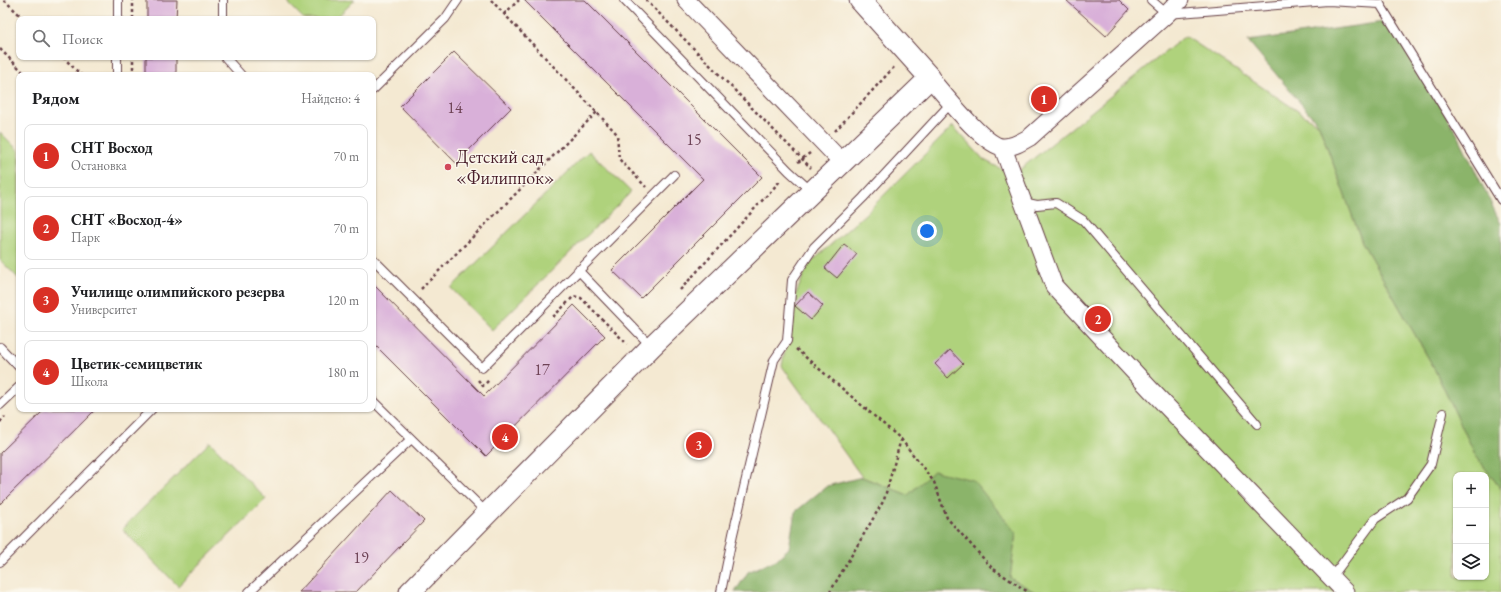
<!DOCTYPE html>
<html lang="ru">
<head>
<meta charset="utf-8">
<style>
	body { margin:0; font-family:"EB Garamond",serif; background:#f6f6f6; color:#202124 }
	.controls { position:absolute; right:12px; bottom:12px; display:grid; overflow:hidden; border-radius:8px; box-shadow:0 1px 3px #0004 }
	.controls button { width:36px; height:36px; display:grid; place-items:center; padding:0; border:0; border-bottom:1px solid #e0e0e0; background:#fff; color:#202124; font:20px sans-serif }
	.you { position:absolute; left:927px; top:231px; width:14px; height:14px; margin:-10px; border:3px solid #fff; border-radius:50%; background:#1a73e8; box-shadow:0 0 0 6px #1a73e833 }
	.badge { display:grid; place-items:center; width:26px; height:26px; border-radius:50%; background:#d93025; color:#fff; font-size:13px; font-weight:700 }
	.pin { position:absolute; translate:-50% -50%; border:2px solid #fff; box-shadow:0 1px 4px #0006 }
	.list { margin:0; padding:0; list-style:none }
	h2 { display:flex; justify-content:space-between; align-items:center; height:52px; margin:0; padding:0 16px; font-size:17px }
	h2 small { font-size:13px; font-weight:400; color:#757577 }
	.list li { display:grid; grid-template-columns:26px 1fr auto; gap:12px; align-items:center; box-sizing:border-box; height:64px; margin:0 8px 8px; padding:0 8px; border:1px solid #e0e0e0; border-radius:8px }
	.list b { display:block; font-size:15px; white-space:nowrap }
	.list p { margin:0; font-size:13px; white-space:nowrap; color:#757577 }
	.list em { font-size:13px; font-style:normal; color:#757577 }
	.icon { flex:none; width:22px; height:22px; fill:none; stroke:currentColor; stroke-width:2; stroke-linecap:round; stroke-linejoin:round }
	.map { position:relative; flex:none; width:1501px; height:592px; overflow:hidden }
	.search { position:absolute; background:#fff; box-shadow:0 1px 3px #0004; left:16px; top:16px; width:360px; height:44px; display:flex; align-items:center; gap:10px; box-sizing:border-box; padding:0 14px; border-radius:8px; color:#757577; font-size:15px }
	.panel { position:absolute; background:#fff; box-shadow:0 1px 3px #0004; left:16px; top:72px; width:360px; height:340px; border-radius:8px }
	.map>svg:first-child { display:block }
	.green { fill:#afd27b; stroke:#7c7853; fill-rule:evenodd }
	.forest { fill:#8bb46b; stroke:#6a6a4b }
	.building { fill:#d9b0d9 }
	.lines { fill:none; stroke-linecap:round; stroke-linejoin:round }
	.service-casing { stroke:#643d44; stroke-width:10 }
	.minor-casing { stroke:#643d44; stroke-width:19 }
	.tertiary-casing { stroke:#643d44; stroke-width:23 }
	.path { stroke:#643d44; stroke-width:2.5; stroke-dasharray:3 3; stroke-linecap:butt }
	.service { stroke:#fff; stroke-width:8 }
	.minor { stroke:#fff; stroke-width:17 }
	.tertiary { stroke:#fff; stroke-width:21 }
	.poi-dot { fill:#d1495b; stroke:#fbf7ec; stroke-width:1.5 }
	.labels { text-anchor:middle; stroke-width:3; stroke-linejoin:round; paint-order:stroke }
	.number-label { font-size:16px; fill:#6e4356 }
	.poi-label { font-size:18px; fill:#4a1f2b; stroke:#fbf7ec; text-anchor:start }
</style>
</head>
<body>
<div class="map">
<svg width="1501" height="592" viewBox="0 0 1501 592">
	<rect width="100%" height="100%" fill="#fbf7ec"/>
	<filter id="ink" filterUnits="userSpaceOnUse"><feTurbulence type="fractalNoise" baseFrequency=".025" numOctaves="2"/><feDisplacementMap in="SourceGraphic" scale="8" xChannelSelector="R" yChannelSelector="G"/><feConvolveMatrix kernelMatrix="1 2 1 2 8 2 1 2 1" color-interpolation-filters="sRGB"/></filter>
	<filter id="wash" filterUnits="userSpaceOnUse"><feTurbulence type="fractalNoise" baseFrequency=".012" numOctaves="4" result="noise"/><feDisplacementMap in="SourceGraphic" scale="16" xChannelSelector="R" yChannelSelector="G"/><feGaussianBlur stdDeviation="0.9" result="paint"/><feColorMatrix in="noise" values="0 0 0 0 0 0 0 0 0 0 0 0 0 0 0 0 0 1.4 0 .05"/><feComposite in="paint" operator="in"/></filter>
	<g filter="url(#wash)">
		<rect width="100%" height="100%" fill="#f4e9d2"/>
		<path class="green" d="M 288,0 L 355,0 L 335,19 L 304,19 L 290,5 Z
			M 1185,36 L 1319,125 L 1362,242 L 1433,366 L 1476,456 L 1501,489 L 1501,592 L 1035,592 L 1010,578 L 1016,533 L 934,471 L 908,495 L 862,477 L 782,366 L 795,296 L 808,265 L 865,214 L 953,126 L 984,160 L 1013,175 ZM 1456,475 L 1486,475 L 1486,577 L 1456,577 Z
			M 0,132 L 19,151 L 19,279 L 0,260 Z
			M 589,151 L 631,192 L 492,330 L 451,288 Z
			M 210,442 L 266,499 L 178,586 L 122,529 Z"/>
		<path class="forest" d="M 1391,21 L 1459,137 L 1501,224 L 1501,489 L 1476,456 L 1433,366 L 1362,242 L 1319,125 L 1248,41 Z
			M 934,471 L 973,480 L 1016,533 L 1010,578 L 1035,592 L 735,592 L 748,572 L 776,560 L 789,548 L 795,512 L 827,486 L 862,477 L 908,495 Z"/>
		<g id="blocks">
			<path class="building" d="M 147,0 L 177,0 L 176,19 L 147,19 Z
				M 524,0 L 585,0 L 762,177 L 641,298 L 612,270 L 703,179 Z
				M 1066,0 L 1119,0 L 1129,10 L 1106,36 Z
				M 454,52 L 511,108 L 456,163 L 400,106 Z
				M 146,57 L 176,57 L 176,75 L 146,75 Z
				M 844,244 L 857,254 L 837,278 L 825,268 Z
				M 373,284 L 484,396 L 574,305 L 605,336 L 486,456 L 373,343 Z
				M 808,292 L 823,306 L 811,320 L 795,306 Z
				M 950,350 L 963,364 L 948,378 L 935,364 Z
				M 45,409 L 96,409 L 0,504 L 0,453 Z
				M 392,490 L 424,521 L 356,592 L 299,592 Z"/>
		</g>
	</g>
	<g filter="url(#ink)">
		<use href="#blocks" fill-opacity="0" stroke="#643d44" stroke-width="1"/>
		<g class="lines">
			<defs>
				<path id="service" d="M 223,0 L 223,19
					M 624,0 L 789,171 L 811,191
					M 1151,0 L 1167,14 L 1328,1 L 1380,4
					M 1380,4 L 1501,200
					M 118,19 L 118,0
					M 225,57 L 241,75
					M 117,75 L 117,57
					M 373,90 L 445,19 L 458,0
					M 1023,202 L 1037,205 L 1056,203 L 1083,220 L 1257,424
					M 373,259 L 482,368 L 674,175
					M 578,270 L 651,346
					M 0,347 L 19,367
					M 373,401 L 488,514
					M 0,405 L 19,387
					M 0,562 L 152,409
					M 1332,577 L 1375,519 L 1407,498 L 1431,464 L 1443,413
					M 249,592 L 411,439
					M 721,592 L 733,534 L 774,360 L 787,341 L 792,280 L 814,247 L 863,198 L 952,102"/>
				<path id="minor" d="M 686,0 L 842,162
					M 930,78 C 943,93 986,148 1004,147 C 1014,147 1023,141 1030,137 L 1167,14 L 1180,0
					M 1003,148 L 1054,286 L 1151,390 L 1345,592"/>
				<path id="tertiary" d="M 410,592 L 652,346 L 930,78 L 860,0"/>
			</defs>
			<use href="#service" class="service-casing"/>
			<use href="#minor" class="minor-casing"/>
			<use href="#tertiary" class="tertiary-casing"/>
			<path class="path" d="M 4,0 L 24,19
				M 491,0 L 617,134 L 619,159 L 646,187
				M 646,0 L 811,168
				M 504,14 L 519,0
				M 133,19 L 133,0
				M 0,49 L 26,75
				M 63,57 L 81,75
				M 133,75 L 133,57
				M 835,131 L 895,66
				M 798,162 L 810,153
				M 421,289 L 597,112
				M 680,290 L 781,180
				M 553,317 L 574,296 L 581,298 L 627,344
				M 796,349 L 901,439 L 884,500 L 830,592
				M 478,380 L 483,386 L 490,379
				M 0,422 L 5,417
				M 901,439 L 934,482 L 947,518 L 992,568 L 1028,592"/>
			<use href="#service" class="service"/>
			<use href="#minor" class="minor"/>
			<use href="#tertiary" class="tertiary"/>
		</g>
	</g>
	<circle class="poi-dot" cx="448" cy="167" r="4"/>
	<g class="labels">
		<g class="number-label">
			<text x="455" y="113">14</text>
			<text x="694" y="145">15</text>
			<text x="542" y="375">17</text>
			<text x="361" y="563">19</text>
		</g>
		<g class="poi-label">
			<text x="456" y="163">Детский сад<tspan x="456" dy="21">«Филиппок»</tspan></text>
		</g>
	</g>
</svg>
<div class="controls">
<button>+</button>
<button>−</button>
<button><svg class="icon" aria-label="layers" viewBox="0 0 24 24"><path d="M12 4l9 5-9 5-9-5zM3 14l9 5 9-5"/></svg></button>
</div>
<div class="you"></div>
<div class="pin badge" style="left:1044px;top:99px">1</div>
<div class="pin badge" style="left:1098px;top:319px">2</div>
<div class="pin badge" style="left:699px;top:445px">3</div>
<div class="pin badge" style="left:505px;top:437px">4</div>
<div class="search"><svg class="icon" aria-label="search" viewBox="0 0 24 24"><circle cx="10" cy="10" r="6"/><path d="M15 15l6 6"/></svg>Поиск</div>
<section class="panel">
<h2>Рядом<small>Найдено: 4</small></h2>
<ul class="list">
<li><span class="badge">1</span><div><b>СНТ Восход</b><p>Остановка</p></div><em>70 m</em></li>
<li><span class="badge">2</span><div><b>СНТ «Восход-4»</b><p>Парк</p></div><em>70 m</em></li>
<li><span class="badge">3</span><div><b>Училище олимпийского резерва</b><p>Университет</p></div><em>120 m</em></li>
<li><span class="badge">4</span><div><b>Цветик-семицветик</b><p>Школа</p></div><em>180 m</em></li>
</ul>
</section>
</div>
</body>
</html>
